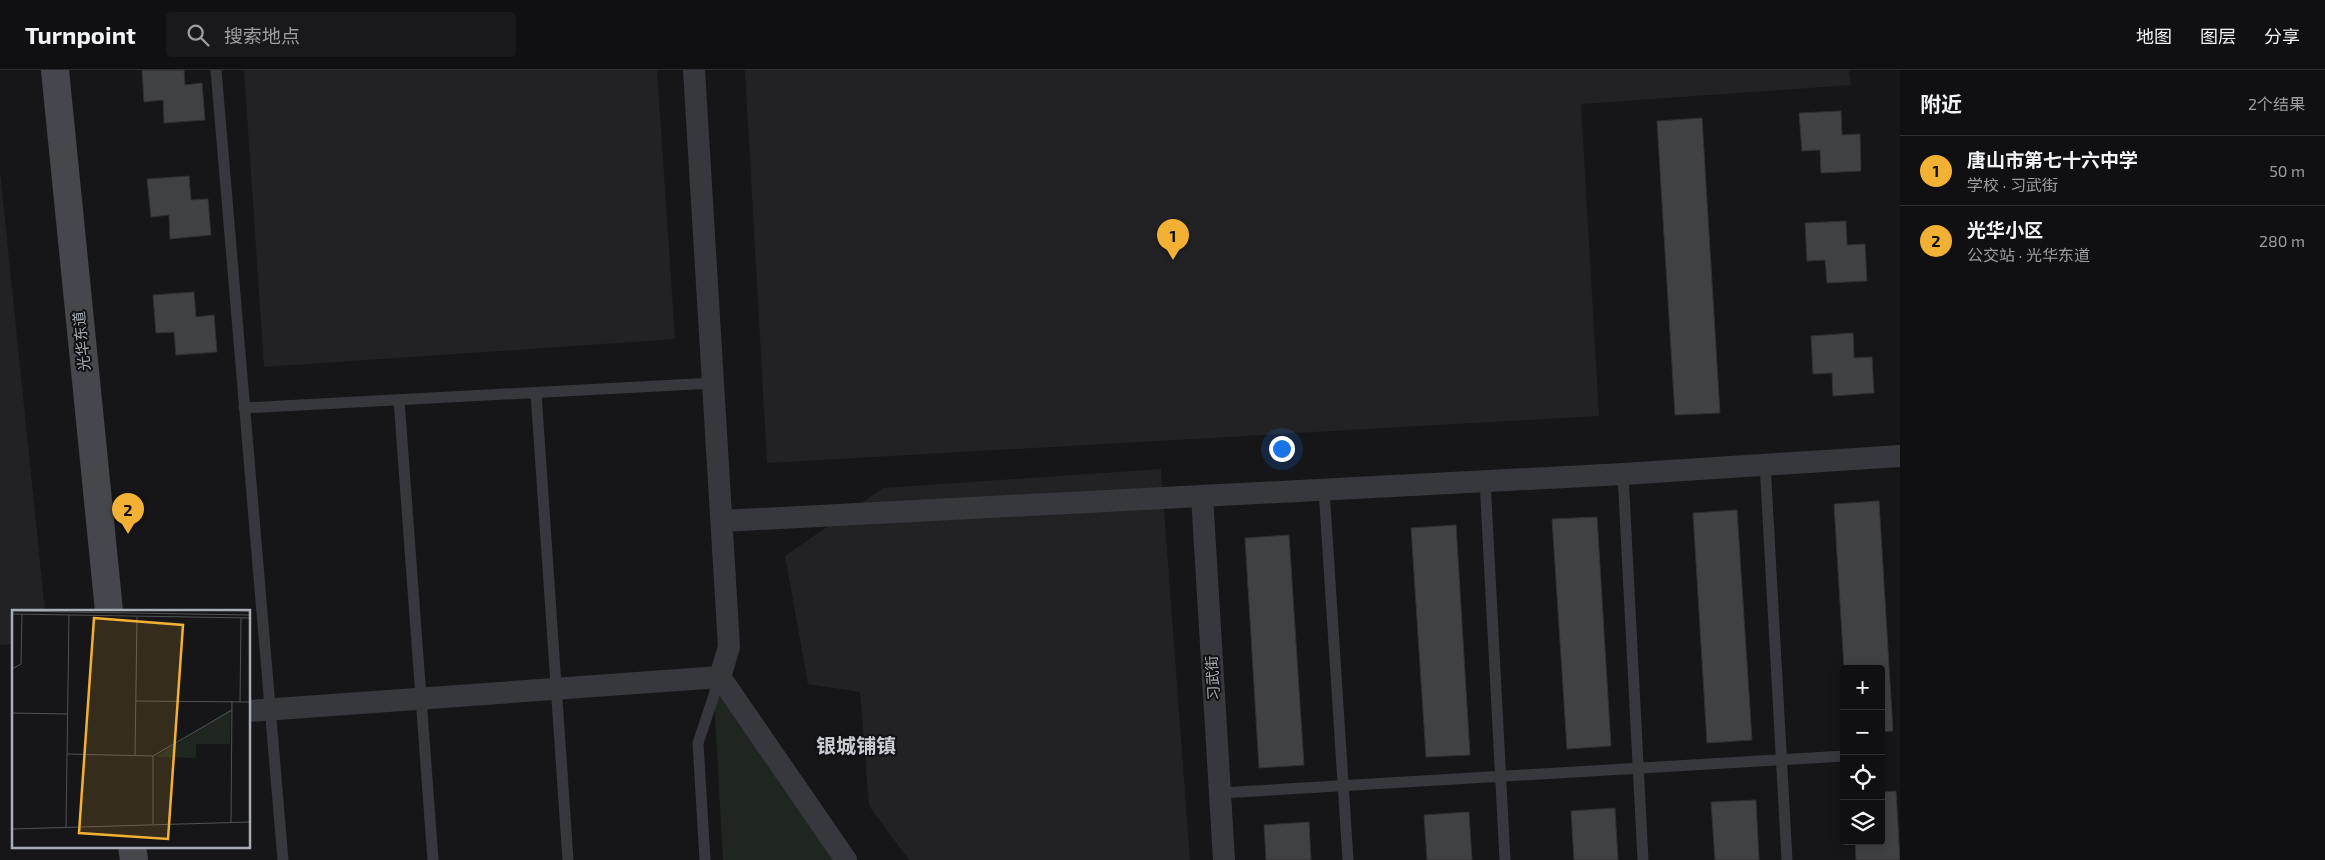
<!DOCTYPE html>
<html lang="zh">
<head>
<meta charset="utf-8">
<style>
	body { margin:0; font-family:"Exo 2","Noto Sans SC",sans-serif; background:#19191b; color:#f1f3f6 }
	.controls { position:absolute; right:15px; bottom:15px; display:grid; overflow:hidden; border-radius:5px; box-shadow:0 2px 12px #0003 }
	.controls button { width:45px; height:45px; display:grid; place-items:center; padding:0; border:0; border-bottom:1px solid #303032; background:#101012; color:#f1f3f6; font:25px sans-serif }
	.you { position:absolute; left:1281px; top:378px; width:18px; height:18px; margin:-12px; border:4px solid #fff; border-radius:50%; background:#1a73e8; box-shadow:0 0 0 8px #1a73e833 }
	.badge { display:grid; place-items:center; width:32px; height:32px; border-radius:50%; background:#f2b134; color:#111; font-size:16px; font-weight:700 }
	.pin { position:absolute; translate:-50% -41px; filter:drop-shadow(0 1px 2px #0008) }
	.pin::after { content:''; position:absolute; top:26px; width:18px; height:15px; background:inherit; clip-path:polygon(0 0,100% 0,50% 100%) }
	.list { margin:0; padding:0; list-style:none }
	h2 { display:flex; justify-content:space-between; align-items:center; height:65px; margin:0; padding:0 20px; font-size:21px }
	h2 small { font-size:16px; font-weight:400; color:#9c9d9f }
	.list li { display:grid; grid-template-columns:32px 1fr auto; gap:15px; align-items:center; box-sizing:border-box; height:70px; padding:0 20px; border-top:1px solid #303032 }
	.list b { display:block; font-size:19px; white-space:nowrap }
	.list p { margin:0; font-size:16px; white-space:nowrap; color:#9c9d9f }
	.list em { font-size:16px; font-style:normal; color:#9c9d9f }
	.icon { flex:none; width:28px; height:28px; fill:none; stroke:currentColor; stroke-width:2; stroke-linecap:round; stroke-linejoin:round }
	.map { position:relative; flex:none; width:1900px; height:790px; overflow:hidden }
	header { display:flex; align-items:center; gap:30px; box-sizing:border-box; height:70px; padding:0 25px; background:#101012; border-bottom:1px solid #303032 }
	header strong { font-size:24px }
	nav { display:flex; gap:28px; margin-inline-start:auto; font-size:18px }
	.search { width:350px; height:45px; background:#19191b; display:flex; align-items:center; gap:12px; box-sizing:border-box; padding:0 18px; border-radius:5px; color:#9c9d9f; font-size:19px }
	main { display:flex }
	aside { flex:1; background:#101012 }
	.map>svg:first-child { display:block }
	.built { fill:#222225 }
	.green { fill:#1e261f }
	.building { fill:#404145; stroke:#303034 }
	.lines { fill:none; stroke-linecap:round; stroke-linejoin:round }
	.lane { stroke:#37383d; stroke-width:11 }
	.street { stroke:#37383d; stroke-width:22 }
	.secondary { stroke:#45474d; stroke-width:28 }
	.labels { text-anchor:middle; stroke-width:4; stroke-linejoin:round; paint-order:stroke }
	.street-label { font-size:15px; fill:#a8adb8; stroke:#111113 }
	.district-label { font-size:20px; font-weight:bold; fill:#c9ccd4; stroke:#111113 }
	.inset-road { fill:none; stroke:#505258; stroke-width:1 }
	.view { fill:#f2b134; fill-opacity:0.15; stroke:#f2b134; stroke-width:2.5 }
	.inset-edge { fill:none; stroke:#a8adb8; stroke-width:2.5 }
</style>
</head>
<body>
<header>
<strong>Turnpoint</strong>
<div class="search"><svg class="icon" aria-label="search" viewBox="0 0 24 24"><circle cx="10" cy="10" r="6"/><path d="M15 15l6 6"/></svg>搜索地点</div>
<nav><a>地图</a><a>图层</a><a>分享</a></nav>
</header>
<main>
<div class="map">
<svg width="1900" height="790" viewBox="0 0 1900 790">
	<rect width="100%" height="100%" fill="#161618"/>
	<path class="built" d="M 244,0 L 657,0 L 675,269 L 264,297 Z
		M 745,0 L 1849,0 L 1851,15 L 1581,34 L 1599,346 L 767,393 Z
		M 0,101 L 45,541 L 14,541 L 14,574 L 0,575 Z
		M 1161,399 L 1190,790 L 909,790 L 869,736 L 860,622 L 808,614 L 785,486 L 883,418 Z"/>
	<path class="green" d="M 734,624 L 851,790 L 723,790 L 714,628 Z"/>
	<path class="building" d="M 142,0 L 184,0 L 185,15 L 202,13 L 205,50 L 164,53 L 163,30 L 144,32 Z
		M 1841,41 L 1842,65 L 1860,64 L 1861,101 L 1821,103 L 1820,80 L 1802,81 L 1799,43 Z
		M 1702,48 L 1720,343 L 1675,345 L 1657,51 Z
		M 189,106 L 191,130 L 208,129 L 211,165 L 170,169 L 169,145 L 151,147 L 147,109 Z
		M 1846,151 L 1847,175 L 1865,174 L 1867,211 L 1827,213 L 1825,190 L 1807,191 L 1805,153 Z
		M 194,222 L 196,247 L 214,245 L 217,282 L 176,285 L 174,262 L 156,263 L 153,225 Z
		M 1853,263 L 1854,288 L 1872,287 L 1874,323 L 1833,326 L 1832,303 L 1813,304 L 1811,266 Z
		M 1879,431 L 1893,661 L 1881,662 L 1881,599 L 1844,599 L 1834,434 Z
		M 1737,440 L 1752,670 L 1707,673 L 1693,443 Z
		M 1597,447 L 1611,676 L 1567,679 L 1552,449 Z
		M 1456,455 L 1470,685 L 1426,687 L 1411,458 Z
		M 1289,465 L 1304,695 L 1259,698 L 1245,468 Z
		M 1896,721 L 1900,790 L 1856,790 L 1855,771 L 1881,771 L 1881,722 Z
		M 1756,730 L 1759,790 L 1715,790 L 1711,732 Z
		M 1615,738 L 1618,790 L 1574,790 L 1571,741 Z
		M 1469,742 L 1472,790 L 1427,790 L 1424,745 Z
		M 1309,752 L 1311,790 L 1266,790 L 1264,755 Z"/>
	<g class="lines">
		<path class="lane" d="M 216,0 L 283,790
			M 536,323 L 568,790
			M 399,330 L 433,790
			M 244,338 L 714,313
			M 1765,393 L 1787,790
			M 1623,404 L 1643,790
			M 1485,410 L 1505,790
			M 1324,419 L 1348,790
			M 1220,723 L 1844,686
			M 705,790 L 698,673 L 720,607"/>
		<path class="street" d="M 694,0 L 729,577 L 720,607
			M 1202,426 L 1224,790
			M 722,451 L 1623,404 L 1900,386
			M 249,641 L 720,607 L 846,790"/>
		<path class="secondary" d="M 55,0 L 109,541
			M 132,776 L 134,790"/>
	</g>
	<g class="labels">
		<g class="street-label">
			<text transform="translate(82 271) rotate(-96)" y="5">光华东道</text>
			<text transform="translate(1213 608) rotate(-93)" y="5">习武街</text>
		</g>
		<g class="district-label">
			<text x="856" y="683">银城铺镇</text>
		</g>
	</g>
	<g transform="translate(12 540)">
		<rect width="238" height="238" fill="#161618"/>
		<path d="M 219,99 L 218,134 L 184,134 L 184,148 L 143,147 Z" fill="#1e261f"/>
		<path class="inset-road" d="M 185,0 L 238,1M 0,1 L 238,5M 0,4 L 238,8M 0,59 L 9,54 L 10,4M 124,91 L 238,92M 228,92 L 229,8M 0,103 L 55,104M 55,144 L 141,146M 123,145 L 125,7M 219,212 L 220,91M 141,214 L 141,146 L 220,100M 54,217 L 57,5M 0,219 L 238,212"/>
		<path class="view" d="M 82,8 L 171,15 L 156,229 L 67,223 Z"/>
		<rect width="238" height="238" class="inset-edge"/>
	</g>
</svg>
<div class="controls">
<button>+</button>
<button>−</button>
<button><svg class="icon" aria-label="locate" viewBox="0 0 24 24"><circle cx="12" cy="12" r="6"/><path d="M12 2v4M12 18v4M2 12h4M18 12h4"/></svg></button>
<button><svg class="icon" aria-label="layers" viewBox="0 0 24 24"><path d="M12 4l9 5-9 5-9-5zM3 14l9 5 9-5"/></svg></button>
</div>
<div class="you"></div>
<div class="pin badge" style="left:1173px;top:190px">1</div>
<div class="pin badge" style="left:128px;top:464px">2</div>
</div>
<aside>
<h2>附近<small>2个结果</small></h2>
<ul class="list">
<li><span class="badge">1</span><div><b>唐山市第七十六中学</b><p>学校 · 习武街</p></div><em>50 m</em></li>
<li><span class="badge">2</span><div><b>光华小区</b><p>公交站 · 光华东道</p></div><em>280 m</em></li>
</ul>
</aside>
</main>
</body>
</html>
